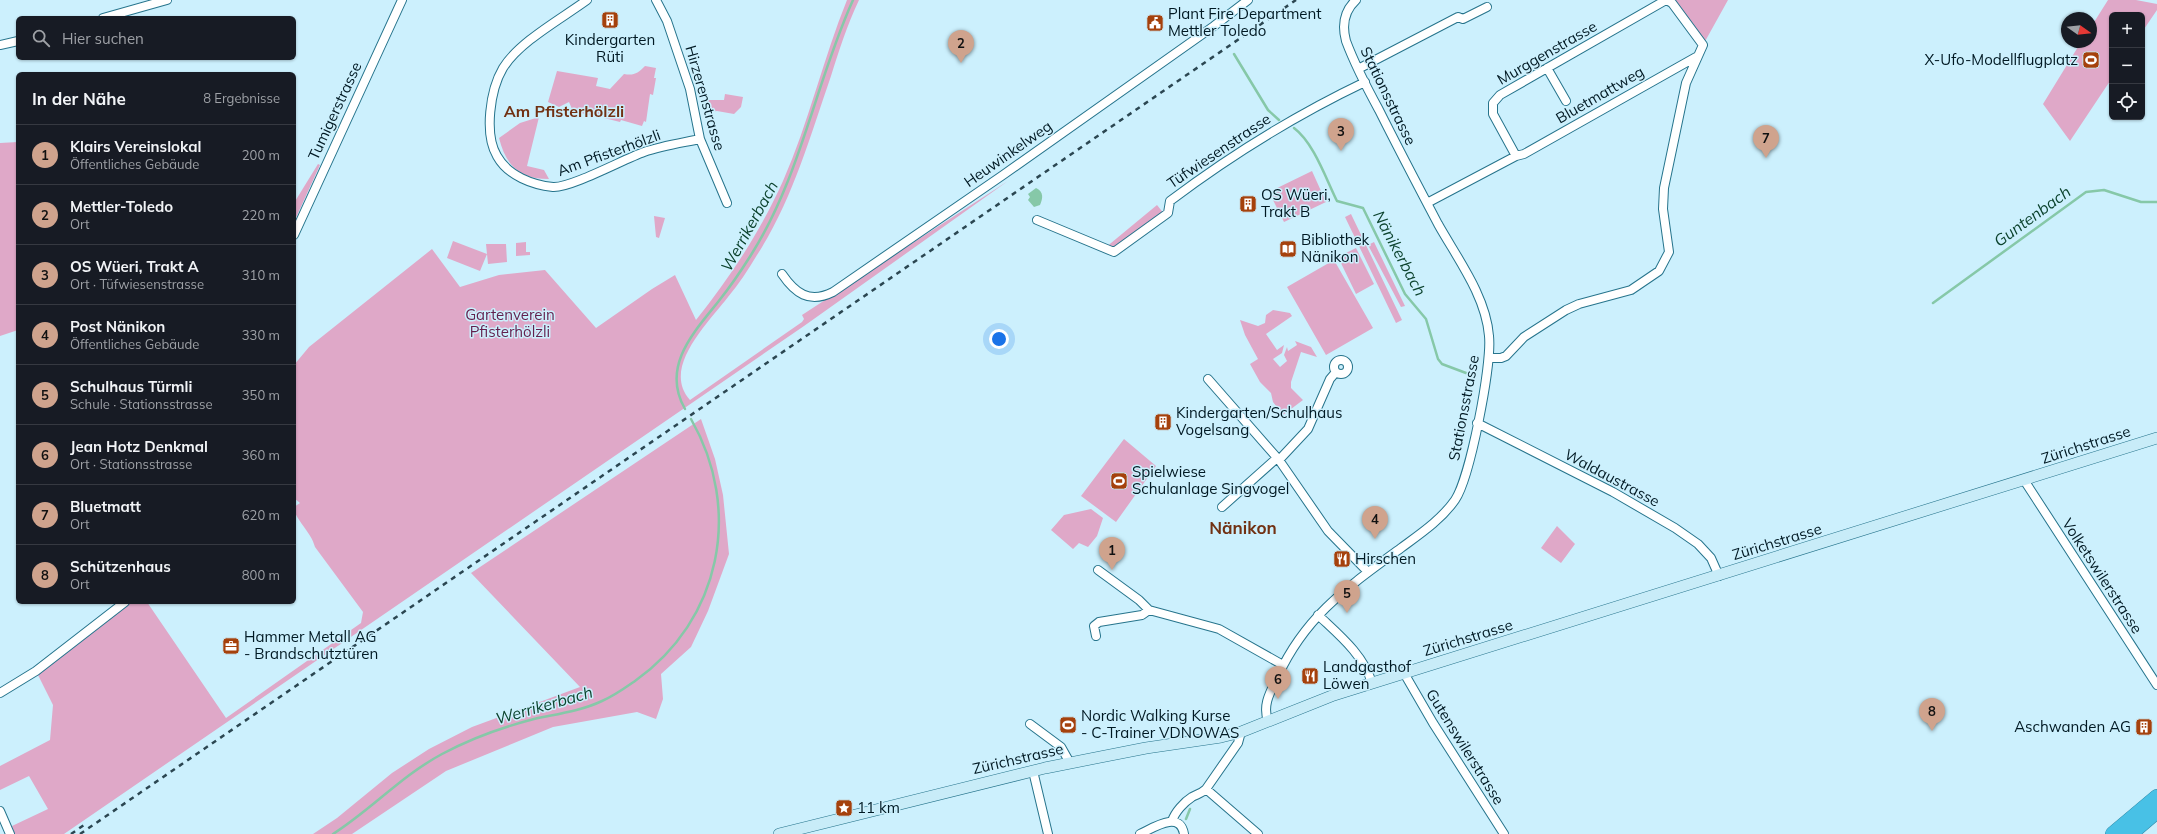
<!DOCTYPE html>
<html lang="de">
<head>
<meta charset="utf-8">
<style>
	body { margin:0; font-family:Mulish,sans-serif; background:#20242c; color:#f1f3f6 }
	.controls { position:absolute; right:12px; top:12px; display:grid; overflow:hidden; border-radius:6px; box-shadow:0 1px 3px #0004 }
	.controls button { width:36px; height:36px; display:grid; place-items:center; padding:0; border:0; border-bottom:1px solid #363941; background:#171b24; color:#f1f3f6; font:20px sans-serif }
	.compass { position:absolute; left:2061px; top:12px; width:36px; height:36px; border-radius:50%; background:#171b24; box-shadow:0 1px 3px #0004; rotate:105deg }
	.you { position:absolute; left:999px; top:339px; width:14px; height:14px; margin:-10px; border:3px solid #fff; border-radius:50%; background:#1a73e8; box-shadow:0 0 0 6px #1a73e833 }
	.badge { display:grid; place-items:center; width:26px; height:26px; border-radius:50%; background:#cfa38d; color:#111; font-size:13px; font-weight:700 }
	.pin { position:absolute; translate:-50% -33px; filter:drop-shadow(0 1px 2px #0008) }
	.pin::after { content:''; position:absolute; top:21px; width:14px; height:12px; background:inherit; clip-path:polygon(0 0,100% 0,50% 100%) }
	.list { margin:0; padding:0; list-style:none }
	h2 { display:flex; justify-content:space-between; align-items:center; height:52px; margin:0; padding:0 16px; font-size:17px }
	h2 small { font-size:13px; font-weight:400; color:#9ea1a6 }
	.list li { display:grid; grid-template-columns:26px 1fr auto; gap:12px; align-items:center; box-sizing:border-box; height:60px; padding:0 16px; border-top:1px solid #363941 }
	.list b { display:block; font-size:15px; white-space:nowrap }
	.list p { margin:0; font-size:13px; white-space:nowrap; color:#9ea1a6 }
	.list em { font-size:13px; font-style:normal; color:#9ea1a6 }
	.icon { flex:none; width:22px; height:22px; fill:none; stroke:currentColor; stroke-width:2; stroke-linecap:round; stroke-linejoin:round }
	.map { position:relative; flex:none; width:2157px; height:834px; overflow:hidden }
	.search { position:absolute; background:#171b24; box-shadow:0 1px 3px #0004; left:16px; top:16px; width:280px; height:44px; display:flex; align-items:center; gap:10px; box-sizing:border-box; padding:0 14px; border-radius:6px; color:#9ea1a6; font-size:15px }
	.panel { position:absolute; background:#171b24; box-shadow:0 1px 3px #0004; left:16px; top:72px; width:280px; height:532px; border-radius:6px }
	.map>svg:first-child { display:block }
	.green { fill:#dfa8c8 }
	.water { fill:#86c8a8 }
	.lines { fill:none; stroke-linecap:round; stroke-linejoin:round }
	.stream { stroke:#86c8a8; stroke-width:2.5 }
	.minor-casing { stroke:#26748c; stroke-width:10 }
	.secondary-casing { stroke:#26748c; stroke-width:12 }
	.motorway-casing { stroke:#2f86a2; stroke-width:16 }
	.minor { stroke:#fff; stroke-width:8 }
	.secondary { stroke:#c8ecf8; stroke-width:11 }
	.motorway { stroke:#48c1e6; stroke-width:15 }
	.rail { stroke:#2b4651; stroke-width:2.5; stroke-dasharray:5 5; stroke-linecap:butt }
	.labels { text-anchor:middle; stroke-width:3; stroke-linejoin:round; paint-order:stroke }
	.poi-label { font-size:15px; fill:#001923; stroke:#ccf0fd; text-anchor:start }
	.street-label { font-size:15px; fill:#001923; stroke:#ccf0fd }
	.park-label { font-size:15px; fill:#631f4d; stroke:#ccf0fd }
	.neighbourhood-label { font-size:16px; font-weight:bold; fill:#713113; stroke:#ccf0fd }
	.water-label { font-size:16px; font-style:italic; fill:#0c432e; stroke:#ccf0fd }
	.quarter-label { font-size:17px; font-weight:bold; fill:#713113; stroke:#ccf0fd }
</style>
</head>
<body>
<div class="map">
<svg width="2157" height="834" viewBox="0 0 2157 834">
	<rect width="100%" height="100%" fill="#ccf0fd"/>
	<path class="green" d="M 847,0 L 859,0 C 847,25 839,51 831,76 C 810,137 792,201 757,255 C 748,270 739,284 728,297 C 708,323 661,368 690,400 L 802,322 L 804,319 L 802,315 L 1008,181 L 804,326 L 64,834 L 14,834 L 12,826 L 48,809 L 29,776 L 0,790 L 0,766 L 50,740 L 53,705 L 36,671 L 125,602 L 147,602 L 226,718 L 361,623 L 363,612 L 315,547 C 311,531 294,519 294,507 L 300,503 L 294,498 L 294,365 L 309,347 L 432,249 L 460,287 L 499,275 L 545,270 L 596,328 L 652,289 L 675,275 L 696,320 C 731,276 760,232 783,181 C 809,122 823,59 847,0 Z
		M 1666,0 L 1728,0 L 1703,45 Z
		M 2108,0 L 2136,0 L 2157,4 L 2157,10 L 2142,32 L 2142,15 L 2112,15 L 2112,78 L 2070,141 L 2043,104 L 2081,42 L 2091,42 L 2091,27 Z
		M 645,66 L 656,68 L 654,78 L 656,78 L 653,95 L 650,94 L 646,122 L 644,121 L 642,126 L 621,120 L 620,122 L 604,118 L 604,117 L 594,114 L 593,116 L 577,112 L 578,110 L 572,109 L 569,102 L 559,107 L 548,102 L 557,71 L 598,78 L 596,86 L 610,89 L 624,74 C 634,76 638,73 645,66 Z
		M 725,94 L 743,97 L 741,107 L 734,114 L 717,111 L 710,112 L 708,100 L 724,100 Z
		M 539,117 L 527,166 L 544,170 L 549,179 C 520,179 506,166 499,138 L 520,123 Z
		M 18,142 L 18,330 L 0,336 L 0,143 Z
		M 318,164 L 320,165 L 294,222 L 294,203 Z
		M 1312,171 L 1326,202 L 1284,222 L 1269,192 Z
		M 1157,205 L 1165,215 L 1114,252 L 1105,248 Z
		M 1351,214 L 1402,320 L 1396,323 L 1345,217 Z
		M 654,216 L 665,218 L 659,238 L 656,237 Z
		M 453,241 L 487,254 L 480,271 L 447,258 Z
		M 526,242 L 526,252 L 530,252 L 530,255 L 516,256 L 516,243 Z
		M 1374,242 L 1405,306 L 1401,307 L 1368,245 Z
		M 486,244 L 506,244 L 507,262 L 488,264 Z
		M 1356,248 L 1374,284 L 1356,294 L 1338,257 Z
		M 1334,260 L 1373,328 L 1326,355 L 1287,287 Z
		M 1273,310 L 1290,313 L 1292,316 L 1266,334 L 1277,350 L 1284,345 L 1282,353 L 1273,359 L 1280,367 L 1287,361 L 1284,355 L 1287,347 L 1288,351 L 1297,345 L 1295,341 L 1311,347 L 1317,357 L 1301,352 L 1291,382 L 1291,388 L 1303,400 L 1283,415 L 1273,402 L 1271,393 L 1260,382 L 1250,364 L 1258,359 L 1245,335 L 1240,320 L 1258,326 L 1265,323 L 1266,315 Z
		M 701,419 L 715,459 L 723,495 L 729,554 L 708,611 L 691,647 L 661,674 L 663,699 L 656,719 L 637,712 L 553,727 L 446,771 L 352,834 L 313,834 L 337,818 L 392,773 L 429,749 L 472,727 L 580,687 L 471,573 Z
		M 1124,439 L 1156,466 L 1116,522 L 1081,496 Z
		M 1091,509 L 1103,518 L 1097,536 L 1088,547 L 1079,543 L 1073,549 L 1051,530 L 1064,515 Z
		M 1557,526 L 1575,544 L 1561,563 L 1541,548 Z"/>
	<path class="water" d="M 1036,188 C 1044,192 1043,198 1040,205 L 1034,207 L 1028,200 L 1030,197 L 1028,194 Z"/>
	<g class="lines">
		<path class="stream" d="M 1234,54 L 1268,110 L 1279,120
			M 1294,128 C 1314,143 1326,179 1337,201 L 1363,208 L 1405,294 L 1426,319 L 1438,359 L 1442,364 L 1466,373
			M 1933,303 L 2086,192 L 2104,190 L 2141,202 L 2157,202
			M 685,409 C 661,367 693,333 718,302 C 730,287 741,271 751,255 C 801,176 815,84 853,0
			M 1186,819 L 1190,809
			M 333,834 C 371,810 401,776 442,754 C 470,739 503,727 534,719 C 557,714 581,711 602,701 C 614,696 625,688 635,681 C 721,620 743,510 691,419"/>
		<defs>
			<path id="minor" d="M 587,0 C 561,19 519,42 503,68 C 490,90 484,134 497,156 C 508,176 533,185 553,187 C 571,188 624,159 644,152 C 661,146 681,143 700,139
				M 656,0 L 667,21 L 690,89 L 700,139 L 727,203
				M 103,18 L 167,0
				M 0,45 L 18,41
				M 1547,68 L 1566,101
				M 1358,69 L 1458,17 L 1463,19 L 1487,7
				M 1516,156 L 1493,114 L 1493,103 L 1500,95 L 1666,0
				M 1427,203 L 1516,156 L 1524,154 L 1696,57
				M 1037,220 L 1114,252 L 1168,213 L 1170,201 C 1231,155 1296,115 1365,82
				M 294,235 L 402,0
				M 782,274 C 795,293 809,304 833,292 L 1003,175 L 1214,26 L 1248,0
				M 1489,358 L 1501,358 L 1506,356 L 1524,337 L 1566,310 L 1579,304 L 1631,290 L 1659,271 L 1669,252 L 1663,209 L 1664,188 L 1686,83 L 1703,45 L 1672,3 L 1666,0
				M1334 367a7 7 0 1 1 14 0a7 7 0 1 1-14 0Z
				M 1208,379 L 1279,460 L 1328,531 L 1368,572
				M 1477,423 L 1613,492 L 1675,528 L 1698,544 L 1711,558 L 1719,576
				M 1279,460 L 1308,429 L 1330,379 L 1336,372
				M 2024,480 L 2157,685
				M 1222,507 L 1277,458
				M 1098,570 L 1139,600 L 1149,610 L 1219,629 L 1283,665
				M 1318,615 C 1339,635 1363,654 1372,683
				M 1096,636 L 1094,626 L 1099,622 L 1142,615 L 1149,610
				M 1404,673 L 1433,723 L 1504,834
				M 0,693 L 36,671 L 125,602
				M 1268,721 C 1262,704 1271,691 1278,676 C 1306,615 1348,587 1401,548 C 1420,534 1441,520 1455,500 C 1470,478 1492,365 1489,336 C 1486,296 1457,258 1438,224 C 1418,186 1398,148 1379,110 C 1367,88 1355,65 1346,41 C 1342,26 1344,11 1356,0
				M 1030,724 L 1061,747 L 1070,763
				M 1033,771 L 1048,834
				M 1206,789 L 1258,834
				M 0,811 L 10,834
				M 1172,821 C 1175,812 1184,802 1192,797 C 1198,794 1202,793 1206,789 L 1238,743 L 1241,732
				M 1140,834 C 1153,828 1180,810 1184,834"/>
			<path id="secondary" d="M 779,834 L 1045,768 L 1146,748 L 1221,737 L 1241,732 L 1334,695 L 2157,438"/>
			<path id="motorway" d="M 2113,834 L 2157,797
				M 2130,834 L 2157,811"/>
		</defs>
		<use href="#minor" class="minor-casing"/>
		<use href="#secondary" class="secondary-casing"/>
		<use href="#motorway" class="motorway-casing"/>
		<use href="#minor" class="minor"/>
		<use href="#secondary" class="secondary"/>
		<use href="#motorway" class="motorway"/>
		<path class="rail" d="M 71,834 L 84,825
			M 80,834 L 1296,0"/>
	</g>
	<defs>
		<symbol id="building-square" viewBox="-11 -11 22 22"><rect x="-9" y="-9" width="18" height="18" rx="4" fill="#a5410c" stroke="#ccf0fd"/><path d="M-4-6H4V6H1V3H-1V6H-4ZM-2.5-4.3h1.7v1.8h-1.7ZM.8-4.3h1.7v1.8H.8ZM-2.5-1h1.7V.8h-1.7ZM.8-1h1.7V.8H.8Z" fill="#fff"/></symbol>
		<symbol id="civic-square" viewBox="-11 -11 22 22"><rect x="-9" y="-9" width="18" height="18" rx="4" fill="#a5410c" stroke="#ccf0fd"/><path d="M-.6-6.5H3V-4.5H.6V-3L4-1V1h2V6H-6V1h2V-1L-.6-3ZM-1.2 2.5V6h2.4V2.5Z" fill="#fff"/></symbol>
		<symbol id="stadium-square" viewBox="-11 -11 22 22"><rect x="-9" y="-9" width="18" height="18" rx="4" fill="#a5410c" stroke="#ccf0fd"/><path d="M0-5a6.5 5 0 1 0 0 10a6.5 5 0 1 0 0-10ZM-3.5-1.8h7v3.6h-7Z" fill="#fff"/></symbol>
		<symbol id="library-square" viewBox="-11 -11 22 22"><rect x="-9" y="-9" width="18" height="18" rx="4" fill="#a5410c" stroke="#ccf0fd"/><path d="M-6-4Q-3-5.5-.7-3.5V5Q-3 3-6 4ZM6-4Q3-5.5 .7-3.5V5Q3 3 6 4Z" fill="#fff"/></symbol>
		<symbol id="restaurant-square" viewBox="-11 -11 22 22"><rect x="-9" y="-9" width="18" height="18" rx="4" fill="#a5410c" stroke="#ccf0fd"/><path d="M-5-6h1v4h1v-4h1v4h1v-4h1v5L-1.5 .5V6h-2V.5L-5-1ZM5-6V6H3V1.5H1.5Q1.5-4 5-6Z" fill="#fff"/></symbol>
		<symbol id="office-square" viewBox="-11 -11 22 22"><rect x="-9" y="-9" width="18" height="18" rx="4" fill="#a5410c" stroke="#ccf0fd"/><path d="M-6-3h4V-5.5h4V-3h4V5H-6ZM-1-4.5V-3h2v-1.5ZM-6 0V1H6V0Z" fill="#fff"/></symbol>
		<symbol id="sight-square" viewBox="-11 -11 22 22"><rect x="-9" y="-9" width="18" height="18" rx="4" fill="#a5410c" stroke="#ccf0fd"/><path d="M0-6L1.8-2.2L6-1.7L2.9 1.2L3.7 5.4L0 3.3L-3.7 5.4L-2.9 1.2L-6-1.7L-1.8-2.2Z" fill="#fff"/></symbol>
	</defs>
	<g fill-rule="evenodd">
		<use href="#building-square" x="600" y="10" width="20" height="20"/>
		<use href="#civic-square" x="1145" y="13" width="20" height="20"/>
		<use href="#stadium-square" x="2081" y="50" width="20" height="20"/>
		<use href="#building-square" x="1238" y="194" width="20" height="20"/>
		<use href="#library-square" x="1278" y="239" width="20" height="20"/>
		<use href="#building-square" x="1153" y="412" width="20" height="20"/>
		<use href="#stadium-square" x="1109" y="471" width="20" height="20"/>
		<use href="#restaurant-square" x="1332" y="549" width="20" height="20"/>
		<use href="#office-square" x="221" y="636" width="20" height="20"/>
		<use href="#restaurant-square" x="1300" y="666" width="20" height="20"/>
		<use href="#stadium-square" x="1058" y="715" width="20" height="20"/>
		<use href="#building-square" x="2134" y="717" width="20" height="20"/>
		<use href="#sight-square" x="834" y="798" width="20" height="20"/>
	</g>
	<g class="labels">
		<g class="poi-label">
			<text x="1168" y="19">Plant Fire Department<tspan x="1168" dy="17">Mettler Toledo</tspan></text>
			<text x="610" y="45" text-anchor="middle">Kindergarten<tspan x="610" dy="17">Rüti</tspan></text>
			<text x="2078" y="65" text-anchor="end">X-Ufo-Modellflugplatz</text>
			<text x="1261" y="200">OS Wüeri,<tspan x="1261" dy="17">Trakt B</tspan></text>
			<text x="1301" y="245">Bibliothek<tspan x="1301" dy="17">Nänikon</tspan></text>
			<text x="1176" y="418">Kindergarten/Schulhaus<tspan x="1176" dy="17">Vogelsang</tspan></text>
			<text x="1132" y="477">Spielwiese<tspan x="1132" dy="17">Schulanlage Singvogel</tspan></text>
			<text x="1355" y="564">Hirschen</text>
			<text x="244" y="642">Hammer Metall AG<tspan x="244" dy="17">- Brandschutztüren</tspan></text>
			<text x="1323" y="672">Landgasthof<tspan x="1323" dy="17">Löwen</tspan></text>
			<text x="1081" y="721">Nordic Walking Kurse<tspan x="1081" dy="17">- C-Trainer VDNOWAS</tspan></text>
			<text x="2131" y="732" text-anchor="end">Aschwanden AG</text>
			<text x="857" y="813">11 km</text>
		</g>
		<g class="street-label">
			<text transform="translate(1547 53) rotate(-30)" y="5">Murggenstrasse</text>
			<text transform="translate(1600 95) rotate(-30)" y="5">Bluetmattweg</text>
			<text transform="translate(1388 96) rotate(64)" y="5">Stationsstrasse</text>
			<text transform="translate(705 98) rotate(74)" y="5">Hirzerenstrasse</text>
			<text transform="translate(335 111) rotate(-65)" y="5">Tumigerstrasse</text>
			<text transform="translate(1219 151) rotate(-34)" y="5">Tüfwiesenstrasse</text>
			<text transform="translate(609 153) rotate(-20)" y="5">Am Pfisterhölzli</text>
			<text transform="translate(1008 154) rotate(-35)" y="5">Heuwinkelweg</text>
			<text transform="translate(1464 408) rotate(-79)" y="5">Stationsstrasse</text>
			<text transform="translate(2086 445) rotate(-18)" y="5">Zürichstrasse</text>
			<text transform="translate(1612 478) rotate(28)" y="5">Waldaustrasse</text>
			<text transform="translate(1777 542) rotate(-17)" y="5">Zürichstrasse</text>
			<text transform="translate(2102 576) rotate(57)" y="5">Volketswilerstrasse</text>
			<text transform="translate(1468 638) rotate(-17)" y="5">Zürichstrasse</text>
			<text transform="translate(1465 747) rotate(58)" y="5">Gutenswilerstrasse</text>
			<text transform="translate(1018 759) rotate(-13)" y="5">Zürichstrasse</text>
		</g>
		<g class="park-label">
			<text x="510" y="320">Gartenverein<tspan x="510" dy="17">Pfisterhölzli</tspan></text>
		</g>
		<g class="neighbourhood-label">
			<text x="564" y="117">Am Pfisterhölzli</text>
		</g>
		<g class="water-label">
			<text transform="translate(2032 216) rotate(-36)" y="6">Guntenbach</text>
			<text transform="translate(749 226) rotate(-61)" y="6">Werrikerbach</text>
			<text transform="translate(1400 253) rotate(62)" y="6">Nänikerbach</text>
			<text transform="translate(544 705) rotate(-16)" y="6">Werrikerbach</text>
		</g>
		<g class="quarter-label">
			<text x="1243" y="534">Nänikon</text>
		</g>
	</g>
</svg>
<div class="controls">
<button>+</button>
<button>−</button>
<button><svg class="icon" aria-label="locate" viewBox="0 0 24 24"><circle cx="12" cy="12" r="6"/><path d="M12 2v4M12 18v4M2 12h4M18 12h4"/></svg></button>
</div>
<svg class="compass" viewBox="-18 -18 36 36"><path d="M0-13l5 13h-10z" fill="#e53935"/><path d="M0 13l5-13h-10z" fill="#9ea1a6"/></svg>
<div class="you"></div>
<div class="pin badge" style="left:1112px;top:570px">1</div>
<div class="pin badge" style="left:961px;top:63px">2</div>
<div class="pin badge" style="left:1341px;top:151px">3</div>
<div class="pin badge" style="left:1375px;top:539px">4</div>
<div class="pin badge" style="left:1347px;top:613px">5</div>
<div class="pin badge" style="left:1278px;top:699px">6</div>
<div class="pin badge" style="left:1766px;top:158px">7</div>
<div class="pin badge" style="left:1932px;top:731px">8</div>
<div class="search"><svg class="icon" aria-label="search" viewBox="0 0 24 24"><circle cx="10" cy="10" r="6"/><path d="M15 15l6 6"/></svg>Hier suchen</div>
<section class="panel">
<h2>In der Nähe<small>8 Ergebnisse</small></h2>
<ul class="list">
<li><span class="badge">1</span><div><b>Klairs Vereinslokal</b><p>Öffentliches Gebäude</p></div><em>200 m</em></li>
<li><span class="badge">2</span><div><b>Mettler-Toledo</b><p>Ort</p></div><em>220 m</em></li>
<li><span class="badge">3</span><div><b>OS Wüeri, Trakt A</b><p>Ort · Tüfwiesenstrasse</p></div><em>310 m</em></li>
<li><span class="badge">4</span><div><b>Post Nänikon</b><p>Öffentliches Gebäude</p></div><em>330 m</em></li>
<li><span class="badge">5</span><div><b>Schulhaus Türmli</b><p>Schule · Stationsstrasse</p></div><em>350 m</em></li>
<li><span class="badge">6</span><div><b>Jean Hotz Denkmal</b><p>Ort · Stationsstrasse</p></div><em>360 m</em></li>
<li><span class="badge">7</span><div><b>Bluetmatt</b><p>Ort</p></div><em>620 m</em></li>
<li><span class="badge">8</span><div><b>Schützenhaus</b><p>Ort</p></div><em>800 m</em></li>
</ul>
</section>
</div>
</body>
</html>
